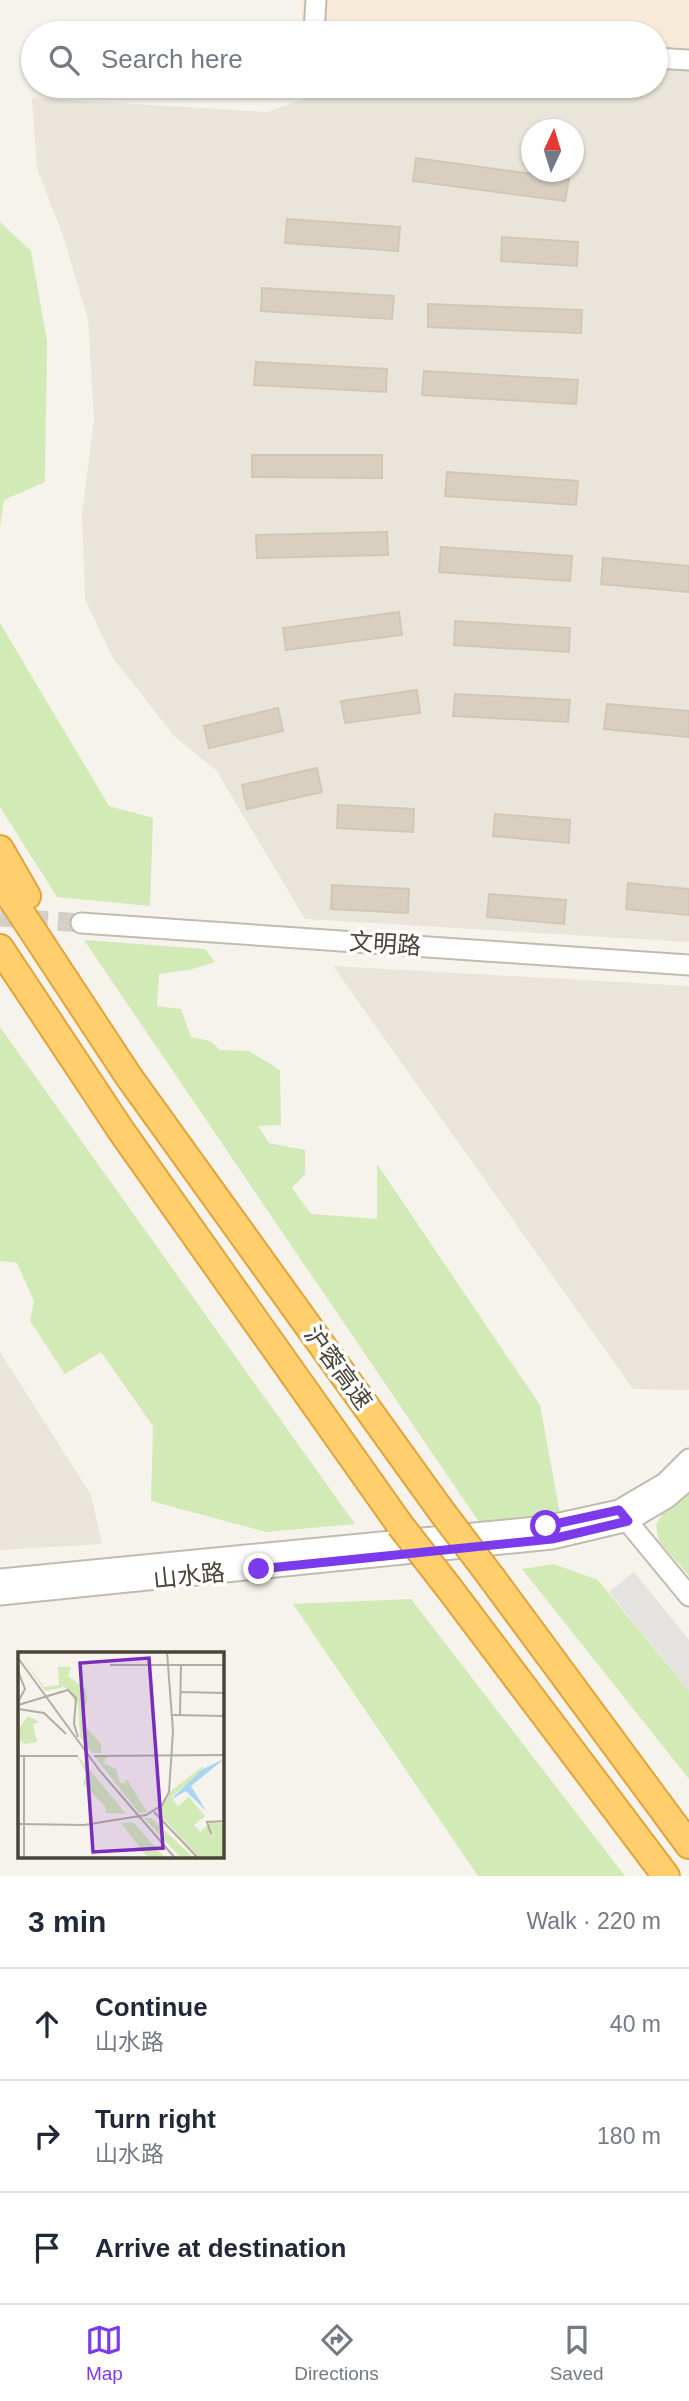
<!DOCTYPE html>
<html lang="en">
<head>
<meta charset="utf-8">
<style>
	body { margin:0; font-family:Arial,"Noto Sans SC",sans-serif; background:#f6f6f7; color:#1f2937 }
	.compass { position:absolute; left:521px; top:119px; width:63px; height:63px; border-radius:50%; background:#fff; box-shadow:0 2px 5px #0004; rotate:4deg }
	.stop { position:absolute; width:21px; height:21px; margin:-16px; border:5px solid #7c3aed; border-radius:50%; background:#fff }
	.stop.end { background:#7c3aed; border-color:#fff; box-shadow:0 2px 7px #0008 }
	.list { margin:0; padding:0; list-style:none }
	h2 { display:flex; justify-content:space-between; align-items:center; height:91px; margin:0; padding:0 28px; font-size:30px }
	h2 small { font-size:23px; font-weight:400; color:#747a83 }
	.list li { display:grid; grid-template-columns:46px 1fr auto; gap:21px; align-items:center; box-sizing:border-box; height:112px; padding:0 28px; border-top:2px solid #e0e1e3 }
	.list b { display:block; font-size:26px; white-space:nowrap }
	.list p { margin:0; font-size:23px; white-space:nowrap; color:#747a83 }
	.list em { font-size:23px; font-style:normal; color:#747a83 }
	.icon { flex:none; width:38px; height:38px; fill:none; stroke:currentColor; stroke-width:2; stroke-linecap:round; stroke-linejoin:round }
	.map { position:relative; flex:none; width:689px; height:1876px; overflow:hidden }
	.search { position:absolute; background:#fff; box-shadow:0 2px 5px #0004; left:21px; right:21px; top:21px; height:77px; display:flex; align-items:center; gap:18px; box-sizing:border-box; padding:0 24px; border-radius:38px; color:#747a83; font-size:26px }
	.sheet { height:427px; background:#fff }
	nav { display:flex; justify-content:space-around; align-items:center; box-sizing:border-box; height:98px; border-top:2px solid #e0e1e3; background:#fff; font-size:19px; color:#747a83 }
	nav a { display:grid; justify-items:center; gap:4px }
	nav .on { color:#7c3aed }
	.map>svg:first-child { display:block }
	.residential { fill:#eae5da; fill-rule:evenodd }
	.commercial { fill:#f7ead8 }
	.green { fill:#d2eab5 }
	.parking { fill:#e5e3e0 }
	.building { fill:#d8cfc1; stroke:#d3c7b4; stroke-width:2 }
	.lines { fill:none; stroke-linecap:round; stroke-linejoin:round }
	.minor-tunnel { stroke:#d4d0c8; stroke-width:19; stroke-dasharray:19 10; stroke-linecap:butt }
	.minor-casing { stroke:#c2bbae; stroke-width:23 }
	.highway-casing { stroke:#e0a43c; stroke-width:30 }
	.minor { stroke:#fff; stroke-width:19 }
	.highway { stroke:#ffcf6e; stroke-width:26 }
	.highway-bridge-casing { stroke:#e0a43c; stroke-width:30; stroke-linecap:butt }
	.highway-bridge { stroke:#ffcf6e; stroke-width:26 }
	.route { stroke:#7c3aed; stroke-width:9 }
	.labels { text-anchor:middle; stroke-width:7; stroke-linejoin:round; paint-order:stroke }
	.street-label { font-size:24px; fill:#4b4439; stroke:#fff }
	.inset-road { fill:none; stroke:#b2ada4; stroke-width:2 }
	.view { fill:#7b2cbf; fill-opacity:0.15; stroke:#7b2cbf; stroke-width:3.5 }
	.inset-edge { fill:none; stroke:#4b4439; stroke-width:3.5 }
</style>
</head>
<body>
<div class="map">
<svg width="689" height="1876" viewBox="0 0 689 1876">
	<rect width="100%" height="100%" fill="#f6f3ec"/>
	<path class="residential" d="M 656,68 L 689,70 L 689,942 L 305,919 L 216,770 L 174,736 L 113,658 L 85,599 L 82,514 L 94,419 L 88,319 L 63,236 L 37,168 L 32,98 L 267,112 L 304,99 L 305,86 L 656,86 ZM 532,130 L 574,130 L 574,172 L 532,172 Z
		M 333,966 L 689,986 L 689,1390 L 633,1389 Z
		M 0,1352 L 91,1495 L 102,1544 L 0,1550 Z"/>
	<path class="commercial" d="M 302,0 L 689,0 L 689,48 L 656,47 L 656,33 L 422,33 L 301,26 Z"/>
	<path class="green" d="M 0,222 L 31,251 L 47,341 L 45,482 L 4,500 L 0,527 Z
		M 0,623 L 109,806 L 153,818 L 150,906 L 57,897 L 0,807 Z
		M 84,940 L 205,949 L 215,962 L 189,970 L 159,974 L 157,1006 L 181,1009 L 191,1037 L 210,1041 L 220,1050 L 249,1051 L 280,1070 L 281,1125 L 258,1126 L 269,1143 L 305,1150 L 305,1174 L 292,1188 L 311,1214 L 377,1219 L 377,1164 L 540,1405 L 560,1514 L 479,1522 Z
		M 0,1027 L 355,1524 L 266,1532 L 151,1501 L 153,1426 L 101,1352 L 65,1374 L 30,1321 L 34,1301 L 17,1263 L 0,1261 Z
		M 689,1493 L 689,1576 L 659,1541 L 656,1525 L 663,1513 Z
		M 554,1564 L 598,1580 L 689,1691 L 689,1779 L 522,1569 Z
		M 411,1599 L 625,1876 L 478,1876 L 293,1604 Z"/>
	<path class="parking" d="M 634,1572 L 689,1640 L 689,1691 L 609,1592 Z"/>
	<path class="building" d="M 416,158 L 569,179 L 565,201 L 413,181 Z
		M 287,219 L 400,227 L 398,251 L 285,243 Z
		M 502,237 L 578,242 L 577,266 L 501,261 Z
		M 262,288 L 394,296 L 392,319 L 261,311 Z
		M 428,304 L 582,310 L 581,333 L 428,327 Z
		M 256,362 L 387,369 L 386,392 L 254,385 Z
		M 424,371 L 578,380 L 576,404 L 422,395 Z
		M 252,455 L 382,455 L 382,478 L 252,477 Z
		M 447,472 L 578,481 L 576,505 L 445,496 Z
		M 387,532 L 388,555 L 257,558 L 256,535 Z
		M 441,547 L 572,556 L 570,581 L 439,572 Z
		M 603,558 L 689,566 L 689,592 L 601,584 Z
		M 399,612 L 402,635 L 286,650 L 283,628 Z
		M 455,621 L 570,628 L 569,652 L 454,645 Z
		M 417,690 L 420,713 L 345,723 L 341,701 Z
		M 455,694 L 570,700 L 568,722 L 453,716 Z
		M 607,704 L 689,711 L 689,737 L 604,729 Z
		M 278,708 L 283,731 L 209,748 L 204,726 Z
		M 317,768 L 322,792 L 247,809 L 242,785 Z
		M 338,805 L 414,809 L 413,832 L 337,828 Z
		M 495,814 L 570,820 L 569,843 L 493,836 Z
		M 628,883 L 689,889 L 689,915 L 626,909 Z
		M 332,885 L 409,889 L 408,913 L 331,909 Z
		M 489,894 L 566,900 L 564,924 L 487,917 Z"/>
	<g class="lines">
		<path class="minor-tunnel" d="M 0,917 L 81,923"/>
		<defs>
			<path id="minor" d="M 314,33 L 316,0
				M 656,58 L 689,60
				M 81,923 L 689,965
				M 619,1511 L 689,1596
				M 0,1579 L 546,1526 L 619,1510 L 665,1483 L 689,1459
				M 0,1595 L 552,1539 L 628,1521 L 667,1498 L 689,1479"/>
			<path id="highway" d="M 0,849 L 27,896
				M 0,881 L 129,1077 L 442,1512
				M 0,948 L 122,1132 L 400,1525
				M 492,1578 L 689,1845
				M 449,1588 L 666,1876"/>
		</defs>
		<use href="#minor" class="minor-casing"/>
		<use href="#highway" class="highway-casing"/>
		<use href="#minor" class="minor"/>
		<use href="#highway" class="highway"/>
		<defs>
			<path id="highway-bridge" d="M 442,1512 L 492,1578
				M 400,1525 L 449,1588"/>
		</defs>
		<use href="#highway-bridge" class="highway-bridge-casing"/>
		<use href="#highway-bridge" class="highway-bridge"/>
	</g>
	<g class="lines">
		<path class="route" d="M 259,1569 L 552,1539 L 628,1521 L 619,1510 L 546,1526"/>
	</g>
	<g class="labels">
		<g class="street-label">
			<text transform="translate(385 944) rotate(4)" y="8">文明路</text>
			<text transform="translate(338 1368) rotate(54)" y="8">沪蓉高速</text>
			<text transform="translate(189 1576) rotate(-6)" y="8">山水路</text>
		</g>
	</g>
	<g transform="translate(18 1652)">
		<rect width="206" height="206" fill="#f6f3ec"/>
		<path d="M 1,0 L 26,35 L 41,33 L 40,15 L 53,15 L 50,24 L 67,36 L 69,45 L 65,72 L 83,92 L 83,101 L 74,101 L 62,85 L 60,54 L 47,35 L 27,39 ZM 10,64 L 21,70 L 15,72 L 19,90 L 7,92 L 0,87 L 0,78 ZM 77,105 L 89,105 L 85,111 L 98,117 L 102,131 L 108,131 L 108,126 L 129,160 L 121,161 ZM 60,106 L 61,105 L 108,162 L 88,161 L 87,154 L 65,132 L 68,121 ZM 185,114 L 184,120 L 153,145 L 160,154 L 171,145 L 187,164 L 176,173 L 182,180 L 193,170 L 206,171 L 206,206 L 182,206 L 139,160 L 153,139 ZM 126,166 L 133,166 L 176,206 L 163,206 ZM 115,170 L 147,206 L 130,206 L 103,171 Z" fill="#d2eab5"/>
		<path d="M 206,107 L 173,134 L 188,159 L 168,139 L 152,148 L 185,117 Z" fill="#a9d4f2"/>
		<path class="inset-road" d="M 0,6 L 82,119 L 157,206M 92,13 L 207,13M 0,19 L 7,37 L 0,50M 163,40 L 207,41M 0,53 L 50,38 L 58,46 L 56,72 L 60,85M 0,57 L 26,61 L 48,82M 155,63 L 207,64M 162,63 L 163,12M 0,104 L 60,104M 6,104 L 6,206M 76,104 L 207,103M 136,160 L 180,206M 0,172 L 66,173 L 128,163 L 144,153 L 151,140 L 155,79 L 149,0M 193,182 L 189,170 L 207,169"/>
		<path class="view" d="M 131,6 L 145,196 L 75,200 L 62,11 Z"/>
		<rect width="206" height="206" class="inset-edge"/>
	</g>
</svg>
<svg class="compass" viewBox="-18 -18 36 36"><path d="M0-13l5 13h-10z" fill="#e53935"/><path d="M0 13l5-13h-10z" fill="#747a83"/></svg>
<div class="stop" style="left:546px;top:1526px"></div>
<div class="stop end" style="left:259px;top:1569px"></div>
<div class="search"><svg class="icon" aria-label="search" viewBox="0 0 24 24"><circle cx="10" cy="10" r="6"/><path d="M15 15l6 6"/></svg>Search here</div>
</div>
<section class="sheet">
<h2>3 min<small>Walk · 220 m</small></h2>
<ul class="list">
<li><svg class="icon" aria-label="ahead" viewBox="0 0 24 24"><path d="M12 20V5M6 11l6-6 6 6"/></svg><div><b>Continue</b><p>山水路</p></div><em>40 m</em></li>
<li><svg class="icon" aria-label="right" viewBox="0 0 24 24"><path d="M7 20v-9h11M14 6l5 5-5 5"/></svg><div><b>Turn right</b><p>山水路</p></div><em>180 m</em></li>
<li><svg class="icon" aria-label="arrive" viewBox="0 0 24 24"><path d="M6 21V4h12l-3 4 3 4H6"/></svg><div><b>Arrive at destination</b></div></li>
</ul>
</section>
<nav>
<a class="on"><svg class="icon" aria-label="map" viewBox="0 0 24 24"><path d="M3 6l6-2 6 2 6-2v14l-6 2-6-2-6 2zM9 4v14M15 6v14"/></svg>Map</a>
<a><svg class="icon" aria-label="directions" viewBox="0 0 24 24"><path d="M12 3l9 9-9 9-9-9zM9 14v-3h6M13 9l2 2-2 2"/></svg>Directions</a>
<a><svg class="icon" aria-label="saved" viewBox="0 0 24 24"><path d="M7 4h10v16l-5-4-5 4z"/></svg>Saved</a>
</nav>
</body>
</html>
